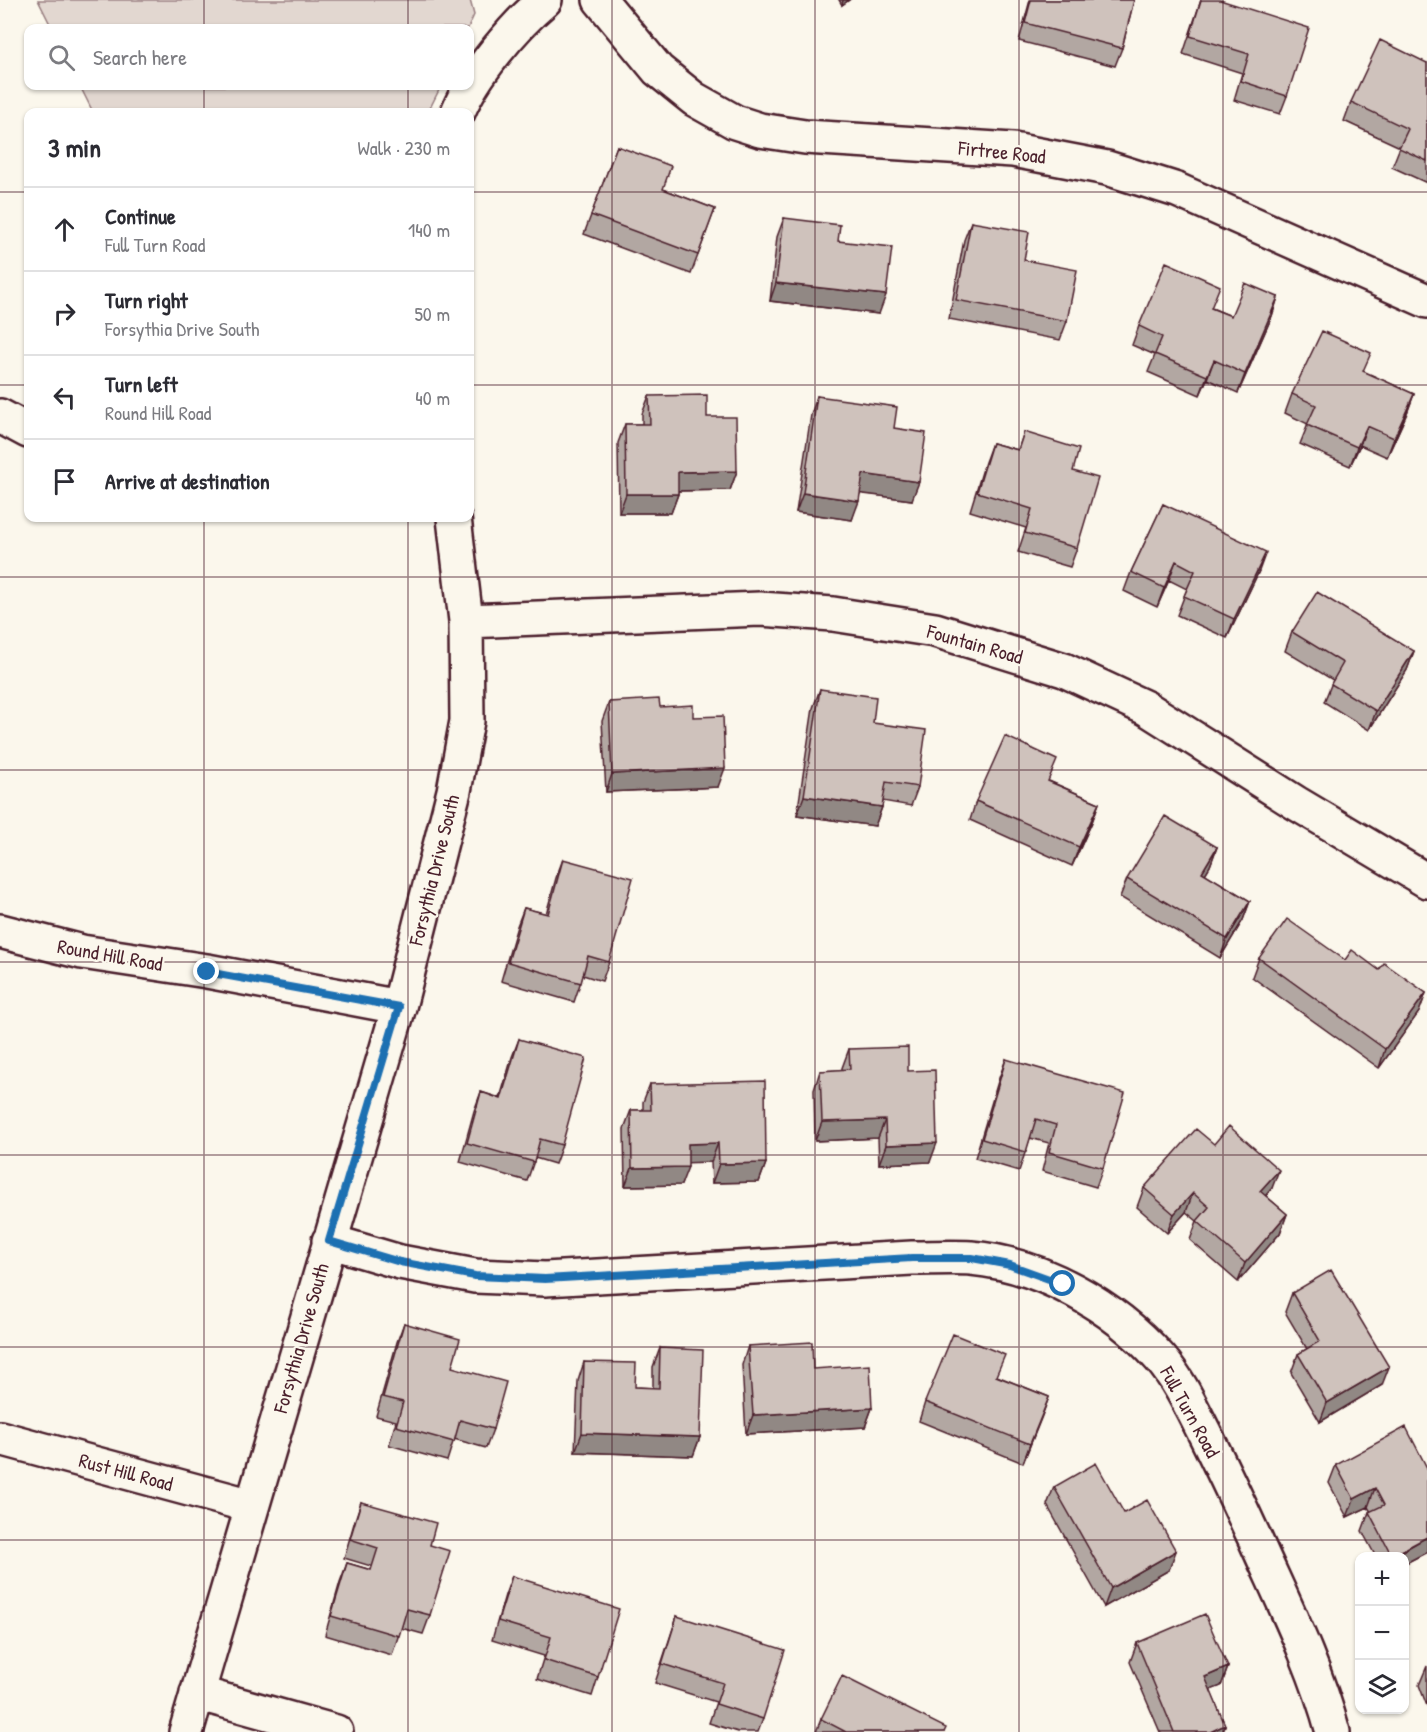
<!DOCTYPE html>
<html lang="en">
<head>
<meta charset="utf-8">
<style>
	body { margin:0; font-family:"Patrick Hand",sans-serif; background:#f2f2f3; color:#2b2b33 }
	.controls { position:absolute; right:18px; bottom:18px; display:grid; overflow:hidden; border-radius:12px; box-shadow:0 2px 4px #0004 }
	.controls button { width:54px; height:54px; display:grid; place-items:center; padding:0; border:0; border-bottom:2px solid #e1e1e2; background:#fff; color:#2b2b33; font:30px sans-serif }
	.stop { position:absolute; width:18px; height:18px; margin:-14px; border:4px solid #1f6fb2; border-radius:50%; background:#fff }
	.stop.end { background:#1f6fb2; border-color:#fff; box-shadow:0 2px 6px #0008 }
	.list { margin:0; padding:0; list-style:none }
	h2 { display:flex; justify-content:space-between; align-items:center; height:78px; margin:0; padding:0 24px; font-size:26px }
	h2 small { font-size:20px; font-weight:400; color:#7c7c81 }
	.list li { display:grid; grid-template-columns:39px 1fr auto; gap:18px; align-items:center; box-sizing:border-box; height:84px; padding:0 24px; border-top:2px solid #e1e1e2 }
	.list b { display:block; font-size:22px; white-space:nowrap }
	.list p { margin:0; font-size:20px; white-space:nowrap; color:#7c7c81 }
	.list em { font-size:20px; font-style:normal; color:#7c7c81 }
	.icon { flex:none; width:33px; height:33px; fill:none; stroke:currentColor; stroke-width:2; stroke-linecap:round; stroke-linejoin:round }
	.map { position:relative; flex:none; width:1427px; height:1732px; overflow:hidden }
	.search { position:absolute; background:#fff; box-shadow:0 2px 4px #0004; left:24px; top:24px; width:450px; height:66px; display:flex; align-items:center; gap:15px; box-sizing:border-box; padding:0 21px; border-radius:12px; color:#7c7c81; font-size:22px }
	.panel { position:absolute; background:#fff; box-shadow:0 2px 4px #0004; left:24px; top:108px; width:450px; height:414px; border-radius:12px }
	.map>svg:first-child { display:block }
	.green { fill:#e2d7d0; stroke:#967b7e; stroke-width:1.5 }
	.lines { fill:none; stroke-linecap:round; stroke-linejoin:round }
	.street-casing { stroke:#4a1f2b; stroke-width:38 }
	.street { stroke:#fbf7ec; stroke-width:33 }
	.wall { fill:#b2a7a2; stroke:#4a1f2b; stroke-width:1.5 }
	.shaded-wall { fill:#918884; stroke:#4a1f2b; stroke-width:1.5 }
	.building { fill:#cfc2bc; stroke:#4a1f2b; stroke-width:1.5 }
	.route { stroke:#1f6fb2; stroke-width:8 }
	.grid { fill:none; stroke:#4a1f2b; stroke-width:1.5; stroke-opacity:0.55 }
	.labels { text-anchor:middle; stroke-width:4.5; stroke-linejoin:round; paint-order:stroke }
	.street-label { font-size:20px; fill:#4a1f2b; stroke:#fbf7ec }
</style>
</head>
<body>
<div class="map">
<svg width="1427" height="1732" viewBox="0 0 1427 1732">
	<rect width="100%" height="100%" fill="#fbf7ec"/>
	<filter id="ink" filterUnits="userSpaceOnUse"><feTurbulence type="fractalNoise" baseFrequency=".0167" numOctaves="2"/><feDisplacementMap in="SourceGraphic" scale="12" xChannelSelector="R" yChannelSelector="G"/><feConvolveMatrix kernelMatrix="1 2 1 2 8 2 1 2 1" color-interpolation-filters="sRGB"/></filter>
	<g filter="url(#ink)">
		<path class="green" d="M 38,0 L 470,0 L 474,15 L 468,28 L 52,28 Z
			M 80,86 L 441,86 L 428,112 L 93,112 Z"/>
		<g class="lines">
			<defs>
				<path id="street" d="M 600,0 L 658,70 L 694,99 L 735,122 L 760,130 L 805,137 L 1013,150 L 1107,168 L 1177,190 L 1427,301
					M 458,112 C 473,75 514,26 545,0
					M 0,416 L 28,431
					M 466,621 L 760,609 L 833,614 L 935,630 L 1064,670 L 1146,708 L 1296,803 L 1427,881
					M 0,931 L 82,952 L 207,971 L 399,1007
					M 329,1241 L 400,1262 L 475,1276 L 545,1279 L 912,1258 C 932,1258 952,1257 971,1258 C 1041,1264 1114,1306 1160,1358 C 1180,1381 1192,1409 1206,1436 C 1223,1470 1239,1504 1255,1539 C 1283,1602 1315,1665 1333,1732
					M 0,1438 L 252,1506
					M 197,1693 L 336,1732
					M 186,1732 L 399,1007 L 454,791 L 467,721 L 466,621 L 454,518"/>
			</defs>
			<use href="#street" class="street-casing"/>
			<use href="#street" class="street"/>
		</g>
		<path class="wall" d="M 839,0 L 849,0 L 842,5 Z
			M 1030,0 L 1134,0 L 1122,48 L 1115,66 L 1019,41 Z
			M 1201,0 L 1287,96 L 1280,114 L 1234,100 L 1242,73 L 1183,54 Z
			M 1427,63 L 1427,183 L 1392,167 L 1400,147 L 1344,121 L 1351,102 Z
			M 617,146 L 663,189 L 715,209 L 691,274 L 584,234 Z
			M 784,218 L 838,241 L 879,314 L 770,301 L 777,237 Z
			M 971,222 L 1024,260 L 1067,321 L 1060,340 L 949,319 L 964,240 Z
			M 1278,297 L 1272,316 L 1238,393 L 1207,379 L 1200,395 L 1148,372 L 1155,355 L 1132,345 L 1139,326 L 1212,308 L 1231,316 Z
			M 1364,372 L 1414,394 L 1407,413 L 1387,457 L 1360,445 L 1350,466 L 1300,444 L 1308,424 L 1285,413 L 1292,394 Z
			M 649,396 L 707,417 L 737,471 L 730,490 L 678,491 L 678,494 L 671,513 L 619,513 L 618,443 L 625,424 L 642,424 L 642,414 Z
			M 817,396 L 894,428 L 912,500 L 860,493 L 852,520 L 796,512 L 811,415 Z
			M 1024,432 L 1073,471 L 1077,548 L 1070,567 L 1018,552 L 1026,528 L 970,511 L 985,462 L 992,443 L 1018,450 Z
			M 1163,504 L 1259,571 L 1227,638 L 1177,615 L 1187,589 L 1169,580 L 1157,607 L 1124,591 L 1131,572 Z
			M 1292,632 L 1414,651 L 1407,670 L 1369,730 L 1324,702 L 1333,680 L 1285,651 Z
			M 820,689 L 873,723 L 918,787 L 911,806 L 883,801 L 882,807 L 875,826 L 797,815 L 813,708 Z
			M 609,702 L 660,707 L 693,717 L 718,787 L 606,792 L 602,721 Z
			M 1049,781 L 1099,803 L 1092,822 L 1072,866 L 970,820 L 976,801 Z
			M 1217,847 L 1210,866 L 1205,874 L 1250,901 L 1243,920 L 1220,958 L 1120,897 L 1127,879 Z
			M 563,859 L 609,962 L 602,981 L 583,975 L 574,1002 L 501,981 L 517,926 L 524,908 L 546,914 L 556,878 Z
			M 1259,958 L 1345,960 L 1379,970 L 1426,993 L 1419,1012 L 1379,1068 L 1252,977 Z
			M 519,1039 L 562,1145 L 555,1164 L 535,1158 L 527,1181 L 460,1162 L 474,1111 L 481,1092 L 500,1098 L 512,1057 Z
			M 849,1049 L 908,1071 L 930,1162 L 879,1164 L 878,1138 L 815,1141 L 814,1090 L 820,1071 L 842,1070 L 842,1068 Z
			M 1006,1059 L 1103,1168 L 1096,1187 L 1042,1171 L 1049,1143 L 1030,1138 L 1019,1171 L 975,1158 L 999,1078 Z
			M 650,1084 L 766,1163 L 759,1182 L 712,1183 L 711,1162 L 688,1162 L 681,1185 L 625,1186 L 624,1129 L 631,1110 L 643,1110 L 643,1102 Z
			M 1214,1144 L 1272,1188 L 1266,1196 L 1287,1214 L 1280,1233 L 1238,1282 L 1190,1240 L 1197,1221 L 1186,1212 L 1167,1233 L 1137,1207 L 1144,1188 Z
			M 1292,1293 L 1382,1385 L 1320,1422 L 1291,1373 L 1298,1354 L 1307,1349 L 1285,1312 Z
			M 404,1323 L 452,1367 L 493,1429 L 486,1448 L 454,1439 L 447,1461 L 389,1445 L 396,1421 L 376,1416 L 397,1342 Z
			M 748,1346 L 813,1369 L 872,1408 L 865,1427 L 746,1434 L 742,1365 Z
			M 660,1348 L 700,1437 L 693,1456 L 575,1452 L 578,1381 L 584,1362 L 635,1387 L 653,1388 L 653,1367 Z
			M 997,1376 L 1049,1397 L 1023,1463 L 919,1421 L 925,1402 Z
			M 1336,1465 L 1427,1468 L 1427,1552 L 1404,1564 L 1404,1557 L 1376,1557 L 1362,1531 L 1369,1512 L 1371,1512 L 1368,1507 L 1347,1517 L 1329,1483 Z
			M 1054,1487 L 1124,1513 L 1169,1570 L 1104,1607 L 1047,1505 Z
			M 361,1502 L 430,1545 L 430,1615 L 423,1634 L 401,1628 L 392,1655 L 325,1635 L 340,1582 L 347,1563 L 371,1570 L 371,1566 L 344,1558 L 355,1520 Z
			M 512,1576 L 598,1677 L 592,1696 L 537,1679 L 544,1656 L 492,1640 L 505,1595 Z
			M 677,1616 L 763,1719 L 758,1732 L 738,1732 L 709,1723 L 716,1702 L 655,1683 Z
			M 1137,1643 L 1228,1667 L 1221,1686 L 1210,1690 L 1225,1725 L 1223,1732 L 1160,1732 L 1130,1662 Z
			M 1427,1666 L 1427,1706 L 1419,1685 Z
			M 821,1719 L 945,1732 L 816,1732 Z"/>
		<path class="shaded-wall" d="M 843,0 L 849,0 L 842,5 Z
			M 776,283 L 886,295 L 879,314 L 770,301 Z
			M 1278,297 L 1272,316 L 1238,393 L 1245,374 Z
			M 1214,360 L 1207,379 L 1200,395 L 1207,376 Z
			M 1414,394 L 1407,413 L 1387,457 L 1394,438 Z
			M 1367,426 L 1360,445 L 1350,466 L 1357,447 Z
			M 737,471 L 730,490 L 671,491 L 678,472 Z
			M 863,474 L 919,482 L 912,500 L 856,493 Z
			M 803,493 L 859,501 L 852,520 L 796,512 Z
			M 626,494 L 678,494 L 671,513 L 619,513 Z
			M 1266,552 L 1259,571 L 1227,638 L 1234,619 Z
			M 1176,561 L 1169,580 L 1157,607 L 1164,588 Z
			M 1414,651 L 1407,670 L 1369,730 L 1376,711 Z
			M 725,768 L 718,787 L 606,792 L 612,774 Z
			M 804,796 L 882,807 L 875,826 L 797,815 Z
			M 1099,803 L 1092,822 L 1072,866 L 1079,847 Z
			M 1217,847 L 1210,866 L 1195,891 L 1202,872 Z
			M 1250,901 L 1243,920 L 1220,958 L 1227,939 Z
			M 1426,993 L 1419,1012 L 1379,1068 L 1385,1049 Z
			M 885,1120 L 878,1138 L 815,1141 L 822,1122 Z
			M 718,1143 L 711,1162 L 681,1163 L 688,1144 Z
			M 937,1143 L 930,1162 L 879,1164 L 886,1145 Z
			M 766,1163 L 759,1182 L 712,1183 L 719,1164 Z
			M 688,1167 L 681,1185 L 625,1186 L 632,1168 Z
			M 1279,1170 L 1272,1188 L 1253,1210 L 1260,1191 Z
			M 1193,1193 L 1186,1212 L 1167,1233 L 1174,1214 Z
			M 1287,1214 L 1280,1233 L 1238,1282 L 1245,1263 Z
			M 1389,1367 L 1382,1385 L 1320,1422 L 1327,1403 Z
			M 1049,1397 L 1042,1416 L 1023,1463 L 1030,1444 Z
			M 872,1408 L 865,1427 L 746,1434 L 753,1415 Z
			M 582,1433 L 700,1437 L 693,1456 L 575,1452 Z
			M 1375,1488 L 1368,1507 L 1347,1517 L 1354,1499 Z
			M 1427,1537 L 1427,1552 L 1404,1564 L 1404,1557 L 1392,1557 Z
			M 1176,1551 L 1169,1570 L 1104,1607 L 1111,1588 Z
			M 1228,1667 L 1221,1686 L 1198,1695 L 1205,1677 Z
			M 1225,1725 L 1223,1732 L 1210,1732 Z"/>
		<path class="building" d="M 1031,0 L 1134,0 L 1122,48 L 1025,23 Z
			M 1201,0 L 1220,0 L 1309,28 L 1287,96 L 1241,81 L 1249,54 L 1190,36 Z
			M 1380,40 L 1427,63 L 1427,161 L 1399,148 L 1408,129 L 1351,102 Z
			M 617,146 L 671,166 L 663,189 L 715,209 L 698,255 L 591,215 Z
			M 784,218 L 840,225 L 838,241 L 892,247 L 886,295 L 776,283 Z
			M 971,222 L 1029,232 L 1024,260 L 1077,270 L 1067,321 L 956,300 Z
			M 1166,262 L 1220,286 L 1211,308 L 1231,316 L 1245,283 L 1278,297 L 1245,374 L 1214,360 L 1207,376 L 1155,354 L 1162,337 L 1139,326 Z
			M 1322,331 L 1371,353 L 1363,371 L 1414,394 L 1394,438 L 1367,426 L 1357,447 L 1307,425 L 1316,405 L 1292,394 Z
			M 707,395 L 707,417 L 736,417 L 737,471 L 678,472 L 678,494 L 626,494 L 625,424 L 650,424 L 649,396 Z
			M 817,396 L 897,407 L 894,428 L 926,433 L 919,482 L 863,474 L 859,501 L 803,493 Z
			M 1024,432 L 1079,449 L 1073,471 L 1098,478 L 1077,548 L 1025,533 L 1032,509 L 977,492 L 992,443 L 1018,450 Z
			M 1163,504 L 1266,552 L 1234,619 L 1184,596 L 1195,571 L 1176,561 L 1164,588 L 1131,572 Z
			M 1317,592 L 1414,651 L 1376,711 L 1331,684 L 1343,663 L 1292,632 Z
			M 820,689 L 876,697 L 873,723 L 926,730 L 918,787 L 886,782 L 882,807 L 804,796 Z
			M 659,699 L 660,707 L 693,705 L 693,717 L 723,716 L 725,768 L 612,774 L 609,702 Z
			M 1005,736 L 1057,760 L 1048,781 L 1099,803 L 1079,847 L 976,801 Z
			M 1165,816 L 1217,847 L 1202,872 L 1250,901 L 1227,939 L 1127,879 Z
			M 563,859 L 633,878 L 609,962 L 588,956 L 581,983 L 508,962 L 524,908 L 548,914 Z
			M 1287,919 L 1345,960 L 1352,950 L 1379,970 L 1384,963 L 1426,993 L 1385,1049 L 1259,958 Z
			M 519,1039 L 586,1058 L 562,1145 L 540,1139 L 534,1162 L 467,1143 L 481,1092 L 501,1099 Z
			M 908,1047 L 908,1071 L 935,1070 L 937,1143 L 886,1145 L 885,1120 L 822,1122 L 820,1071 L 850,1069 L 849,1049 Z
			M 1006,1059 L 1125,1093 L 1103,1168 L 1049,1152 L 1056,1125 L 1036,1119 L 1026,1152 L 982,1139 Z
			M 765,1081 L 766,1163 L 719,1164 L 718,1143 L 688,1144 L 688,1167 L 632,1168 L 631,1110 L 651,1110 L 650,1084 Z
			M 1229,1126 L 1279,1170 L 1260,1191 L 1287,1214 L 1245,1263 L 1197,1221 L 1209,1207 L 1193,1193 L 1174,1214 L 1144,1188 L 1196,1129 L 1214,1144 Z
			M 1331,1270 L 1389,1367 L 1327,1403 L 1298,1354 L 1320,1341 L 1292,1293 Z
			M 404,1323 L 460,1339 L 452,1367 L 506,1382 L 493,1429 L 460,1420 L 454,1442 L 396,1426 L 403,1402 L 383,1397 Z
			M 953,1334 L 1005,1355 L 996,1376 L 1049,1397 L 1030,1444 L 925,1402 Z
			M 812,1342 L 813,1369 L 870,1365 L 872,1408 L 753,1415 L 748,1346 Z
			M 660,1348 L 703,1350 L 700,1437 L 582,1433 L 584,1362 L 636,1363 L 635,1387 L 659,1388 Z
			M 1406,1427 L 1427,1468 L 1427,1537 L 1392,1556 L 1369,1512 L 1384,1505 L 1375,1488 L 1354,1499 L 1336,1465 Z
			M 1096,1463 L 1124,1513 L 1147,1500 L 1176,1551 L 1111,1588 L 1054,1487 Z
			M 361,1502 L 436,1523 L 430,1545 L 450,1551 L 430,1615 L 407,1609 L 399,1636 L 331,1616 L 347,1563 L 371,1570 L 378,1548 L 350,1539 Z
			M 512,1576 L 619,1609 L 598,1677 L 544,1660 L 551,1637 L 498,1621 Z
			M 1205,1614 L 1228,1667 L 1205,1677 L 1225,1725 L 1210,1732 L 1174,1732 L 1137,1643 Z
			M 677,1616 L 785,1650 L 763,1719 L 716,1704 L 723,1683 L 662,1664 Z
			M 842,1676 L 946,1728 L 944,1732 L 846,1732 L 821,1719 Z"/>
	</g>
	<g class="lines" filter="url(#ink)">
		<path class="route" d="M 207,972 L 399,1007 L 329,1241 L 400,1262 L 475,1276 L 545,1279 L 912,1258 L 972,1258 L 1010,1265 L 1063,1284"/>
	</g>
	<path class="grid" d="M 204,0 L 204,28M 408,0 L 408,28M 612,0 L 612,1732M 815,0 L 815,1732M 1019,0 L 1019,1732M 1223,0 L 1223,1732M 204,86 L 204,112M 408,86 L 408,112M 0,192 L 28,192M 470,192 L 1427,192M 0,385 L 28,385M 470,385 L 1427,385M 204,518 L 204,1732M 408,518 L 408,1732M 0,577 L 1427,577M 0,770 L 1427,770M 0,962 L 1427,962M 0,1155 L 1427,1155M 0,1347 L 1427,1347M 0,1540 L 1427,1540"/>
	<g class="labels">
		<g class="street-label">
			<text transform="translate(1002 152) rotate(6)" y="7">Firtree Road</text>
			<text transform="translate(975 644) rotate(16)" y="7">Fountain Road</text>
			<text transform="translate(434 870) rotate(-76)" y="7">Forsythia Drive South</text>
			<text transform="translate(110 955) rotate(10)" y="7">Round Hill Road</text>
			<text transform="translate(301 1338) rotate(-74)" y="7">Forsythia Drive South</text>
			<text transform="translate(1190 1412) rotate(61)" y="7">Full Turn Road</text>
			<text transform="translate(126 1472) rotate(15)" y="7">Rust Hill Road</text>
		</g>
	</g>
</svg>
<div class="controls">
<button>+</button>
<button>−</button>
<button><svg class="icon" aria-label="layers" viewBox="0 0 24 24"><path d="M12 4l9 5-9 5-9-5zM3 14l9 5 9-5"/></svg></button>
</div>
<div class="stop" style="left:1063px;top:1284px"></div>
<div class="stop end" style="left:207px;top:972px"></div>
<div class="search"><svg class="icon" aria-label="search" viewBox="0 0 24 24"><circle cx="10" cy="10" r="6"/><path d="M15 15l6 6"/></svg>Search here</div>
<section class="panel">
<h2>3 min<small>Walk · 230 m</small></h2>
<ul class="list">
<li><svg class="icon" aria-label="ahead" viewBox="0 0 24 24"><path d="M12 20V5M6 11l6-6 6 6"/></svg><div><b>Continue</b><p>Full Turn Road</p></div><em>140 m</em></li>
<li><svg class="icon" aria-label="right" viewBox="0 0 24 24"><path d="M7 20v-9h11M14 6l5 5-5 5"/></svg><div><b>Turn right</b><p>Forsythia Drive South</p></div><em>50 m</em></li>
<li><svg class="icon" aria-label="left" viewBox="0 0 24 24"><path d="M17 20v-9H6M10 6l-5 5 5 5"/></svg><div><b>Turn left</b><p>Round Hill Road</p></div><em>40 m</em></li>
<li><svg class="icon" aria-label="arrive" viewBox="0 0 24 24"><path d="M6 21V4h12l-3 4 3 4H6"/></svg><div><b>Arrive at destination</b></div></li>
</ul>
</section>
</div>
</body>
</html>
